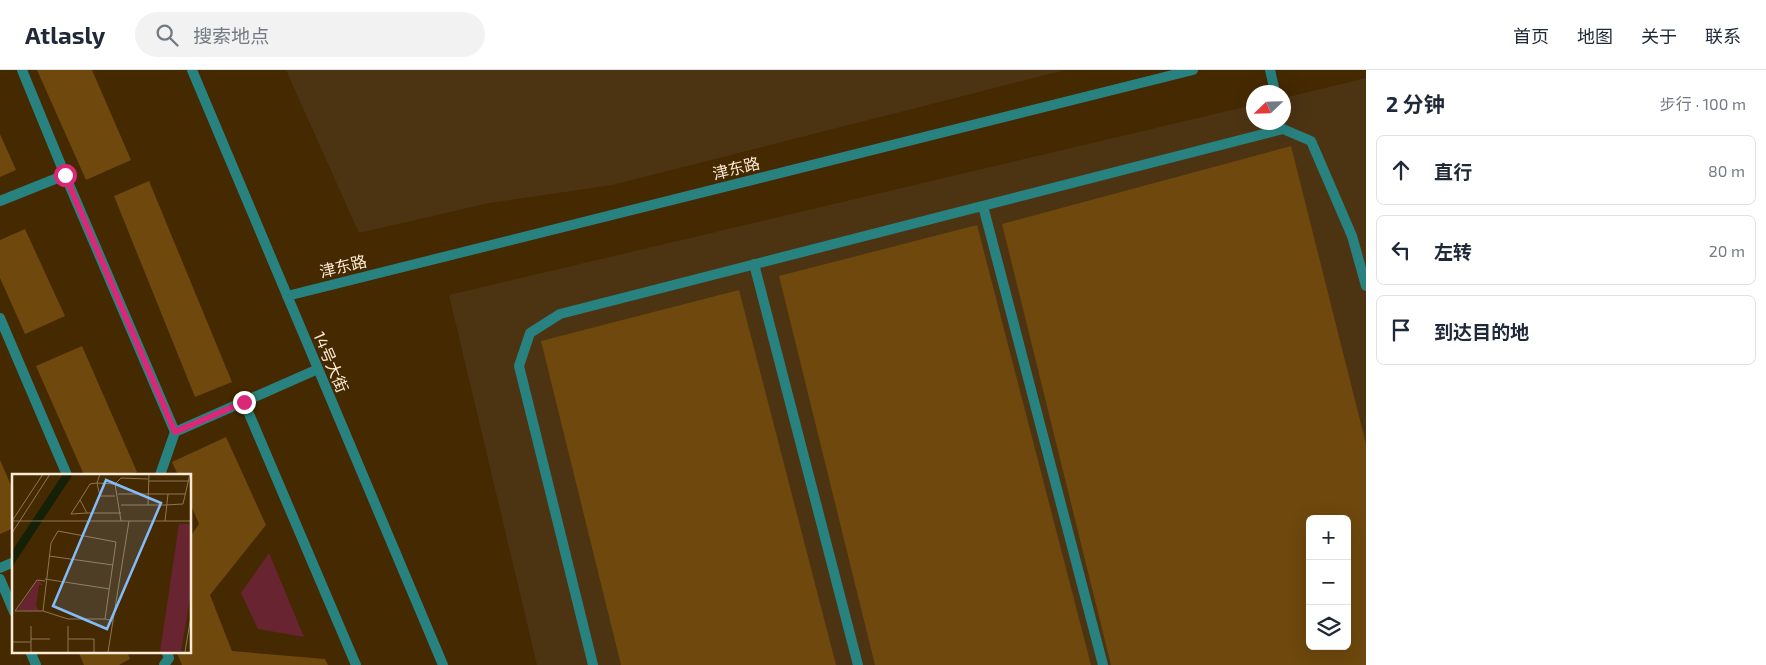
<!DOCTYPE html>
<html lang="zh">
<head>
<meta charset="utf-8">
<style>
	body { margin:0; font-family:"Exo 2","Noto Sans SC",sans-serif; background:#f2f2f3; color:#1f2937 }
	.controls { position:absolute; right:15px; bottom:15px; display:grid; overflow:hidden; border-radius:8px; box-shadow:0 5px 20px #0002 }
	.controls button { width:45px; height:45px; display:grid; place-items:center; padding:0; border:0; border-bottom:1px solid #e0e1e3; background:#fff; color:#1f2937; font:25px sans-serif }
	.compass { position:absolute; left:1246px; top:15px; width:45px; height:45px; border-radius:50%; background:#fff; box-shadow:0 5px 20px #0002; rotate:247deg }
	.stop { position:absolute; width:15px; height:15px; margin:-11px; border:4px solid #db2777; border-radius:50%; background:#fff }
	.stop.end { background:#db2777; border-color:#fff; box-shadow:0 1px 5px #0008 }
	.list { margin:0; padding:0; list-style:none }
	h2 { display:flex; justify-content:space-between; align-items:center; height:65px; margin:0; padding:0 20px; font-size:21px }
	h2 small { font-size:16px; font-weight:400; color:#747a83 }
	.list li { display:grid; grid-template-columns:32px 1fr auto; gap:15px; align-items:center; box-sizing:border-box; height:70px; margin:0 10px 10px; padding:0 10px; border:1px solid #e0e1e3; border-radius:8px }
	.list b { display:block; font-size:19px; white-space:nowrap }
	.list em { font-size:16px; font-style:normal; color:#747a83 }
	.icon { flex:none; width:28px; height:28px; fill:none; stroke:currentColor; stroke-width:2; stroke-linecap:round; stroke-linejoin:round }
	.map { position:relative; flex:none; width:1366px; height:595px; overflow:hidden }
	header { display:flex; align-items:center; gap:30px; box-sizing:border-box; height:70px; padding:0 25px; background:#fff; border-bottom:1px solid #e0e1e3 }
	header strong { font-size:24px }
	nav { display:flex; gap:28px; margin-inline-start:auto; font-size:18px }
	.search { width:350px; height:45px; background:#f2f2f3; display:flex; align-items:center; gap:12px; box-sizing:border-box; padding:0 18px; border-radius:28px; color:#747a83; font-size:19px }
	main { display:flex }
	aside { flex:1; background:#fff }
	.map>svg:first-child { display:block }
	.built { fill:#4c3413; fill-rule:evenodd }
	.green { fill:#692431 }
	.building { fill:#6e480d; fill-rule:evenodd }
	.lines { fill:none; stroke-linecap:round; stroke-linejoin:round }
	.service { stroke:#28827f; stroke-width:10 }
	.minor { stroke:#28827f; stroke-width:10 }
	.tertiary { stroke:#28827f; stroke-width:10 }
	.route { stroke:#db2777; stroke-width:6 }
	.labels { text-anchor:middle; stroke-width:4; stroke-linejoin:round; paint-order:stroke }
	.street-label { font-size:16px; fill:#fcead4; stroke:#452900 }
	.inset-road { fill:none; stroke:#8e7655; stroke-width:1 }
	.view { fill:#83bcfb; fill-opacity:0.15; stroke:#83bcfb; stroke-width:2.5 }
	.inset-edge { fill:none; stroke:#fcead4; stroke-width:2.5 }
</style>
</head>
<body>
<header>
<strong>Atlasly</strong>
<div class="search"><svg class="icon" aria-label="search" viewBox="0 0 24 24"><circle cx="10" cy="10" r="6"/><path d="M15 15l6 6"/></svg>搜索地点</div>
<nav><a>首页</a><a>地图</a><a>关于</a><a>联系</a></nav>
</header>
<main>
<div class="map">
<svg width="1366" height="595" viewBox="0 0 1366 595">
	<rect width="100%" height="100%" fill="#452900"/>
	<path class="built" d="M 286,0 L 1065,0 L 612,115 L 489,133 L 359,163 Z
		M 1366,8 L 1366,595 L 537,595 L 449,225 L 1253,35 L 1254,52 L 1284,52 L 1284,28 ZM 1310,449 L 1347,449 L 1347,576 L 1310,576 Z"/>
	<path class="green" d="M 269,483 L 304,567 L 258,559 L 241,523 Z"/>
	<path class="building" d="M 37,0 L 92,0 L 131,90 L 86,110 Z
		M 0,64 L 16,100 L 0,107 Z
		M 1291,76 L 1366,374 L 1366,595 L 1111,595 L 1002,154 ZM 1310,449 L 1347,449 L 1347,576 L 1310,576 Z
		M 149,111 L 232,312 L 195,327 L 114,126 Z
		M 977,155 L 1091,595 L 875,595 L 779,206 Z
		M 25,159 L 65,246 L 25,264 L 0,208 L 0,170 Z
		M 739,220 L 836,595 L 621,595 L 541,271 Z
		M 82,276 L 137,402 L 130,405 L 84,405 L 36,296 Z
		M 226,367 L 266,455 L 210,525 L 232,581 L 325,589 L 328,595 L 182,595 L 176,581 L 190,581 L 190,467 L 199,454 L 190,433 L 190,405 L 178,405 L 172,392 Z
		M 0,390 L 14,422 L 14,458 L 0,464 Z
		M 78,581 L 127,581 L 130,589 L 119,595 L 84,595 Z"/>
	<g class="lines">
		<path class="service" d="M 1270,0 L 1275,22
			M 65,105 L 175,362
			M 0,131 L 65,105 L 22,0
			M 983,136 L 1103,595
			M 754,194 L 858,595
			M 0,248 L 67,405
			M 244,332 L 356,595
			M 160,405 L 175,362 L 318,299
			M 0,498 L 14,492
			M 0,509 L 14,542
			M 30,581 L 36,595
			M 164,595 L 169,588 L 166,581
			M 593,595 L 519,296 L 530,263 L 560,244 L 1283,59 L 1311,71 L 1352,166 L 1366,216"/>
		<path class="minor" d="M 287,226 L 1193,0"/>
		<path class="tertiary" d="M 192,0 L 443,595"/>
	</g>
	<g class="lines">
		<path class="route" d="M 65,105 L 175,362 L 244,332"/>
	</g>
	<g class="labels">
		<g class="street-label">
			<text transform="translate(736 98) rotate(-14)" y="6">津东路</text>
			<text transform="translate(343 196) rotate(-14)" y="6">津东路</text>
			<text transform="translate(331 292) rotate(67)" y="6">14号大街</text>
		</g>
	</g>
	<g transform="translate(12 404)">
		<rect width="179" height="179" fill="#452900"/>
		<path d="M 167,50 L 179,50 L 179,118 L 169,178 L 148,178 ZM 26,106 L 31,111 L 27,111 L 24,132 L 27,137 L 5,136 Z" fill="#692431"/>
		<path d="M 51,0 L 61,0 L 0,93 L 0,77 Z" fill="#142107"/>
		<path class="inset-road" d="M 88,0 L 85,9 L 103,10 L 109,4 L 136,5M 137,0 L 136,31 L 153,31 L 171,30 L 178,0M 137,7 L 176,7M 103,10 L 109,47M 106,20 L 173,20M 103,22 L 88,22 L 85,9 L 78,10 L 68,26 L 75,39 L 109,39M 68,26 L 59,40 L 75,39M 109,31 L 136,31M 0,47 L 31,0M 1,47 L 179,47M 153,47 L 156,20M 0,59 L 38,0M 37,82 L 101,91M 33,105 L 98,115M 31,137 L 3,137 L 25,106 L 33,107M 93,145 L 56,145 L 31,137 L 39,69 L 46,57 L 104,68 L 93,145 L 101,147M 19,152 L 19,178M 56,152 L 56,178M 19,165 L 38,165M 56,165 L 82,165 L 82,178M 1,168 L 19,168M 96,178 L 117,47M 173,178 L 179,142"/>
		<path class="view" d="M 94,6 L 149,29 L 95,155 L 41,132 Z"/>
		<rect width="179" height="179" class="inset-edge"/>
	</g>
</svg>
<div class="controls">
<button>+</button>
<button>−</button>
<button><svg class="icon" aria-label="layers" viewBox="0 0 24 24"><path d="M12 4l9 5-9 5-9-5zM3 14l9 5 9-5"/></svg></button>
</div>
<svg class="compass" viewBox="-18 -18 36 36"><path d="M0-13l5 13h-10z" fill="#e53935"/><path d="M0 13l5-13h-10z" fill="#747a83"/></svg>
<div class="stop" style="left:65px;top:105px"></div>
<div class="stop end" style="left:244px;top:332px"></div>
</div>
<aside>
<h2>2 分钟<small>步行 · 100 m</small></h2>
<ul class="list">
<li><svg class="icon" aria-label="ahead" viewBox="0 0 24 24"><path d="M12 20V5M6 11l6-6 6 6"/></svg><div><b>直行</b></div><em>80 m</em></li>
<li><svg class="icon" aria-label="left" viewBox="0 0 24 24"><path d="M17 20v-9H6M10 6l-5 5 5 5"/></svg><div><b>左转</b></div><em>20 m</em></li>
<li><svg class="icon" aria-label="arrive" viewBox="0 0 24 24"><path d="M6 21V4h12l-3 4 3 4H6"/></svg><div><b>到达目的地</b></div></li>
</ul>
</aside>
</main>
</body>
</html>
